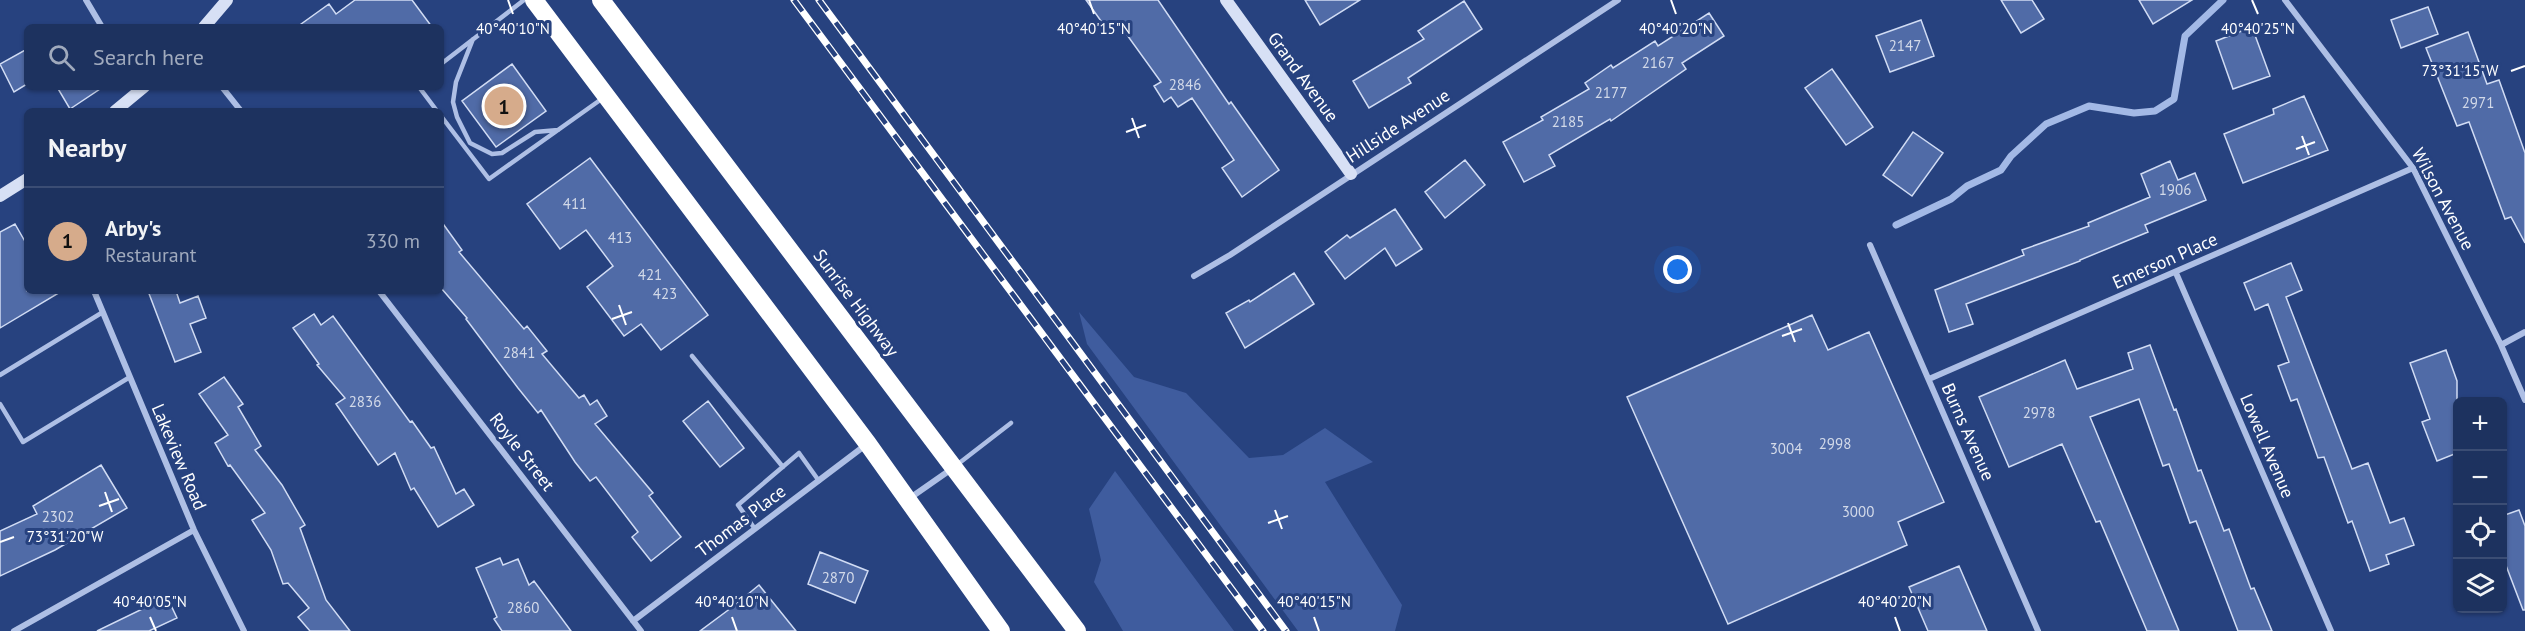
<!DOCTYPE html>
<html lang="en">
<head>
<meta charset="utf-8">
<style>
	body { margin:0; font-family:"PT Sans",sans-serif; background:#2a3e68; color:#f1f3f6 }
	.controls { position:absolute; right:18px; bottom:18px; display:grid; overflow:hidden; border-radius:9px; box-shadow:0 2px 4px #0004 }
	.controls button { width:54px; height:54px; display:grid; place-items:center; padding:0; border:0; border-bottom:2px solid #3b4d74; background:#1d325f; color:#f1f3f6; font:30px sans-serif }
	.you { position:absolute; left:1678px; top:270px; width:21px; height:21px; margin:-15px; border:4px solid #fff; border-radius:50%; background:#1a73e8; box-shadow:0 0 0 9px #1a73e833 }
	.badge { display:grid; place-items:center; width:39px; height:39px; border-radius:50%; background:#d6ab8b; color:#111; font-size:20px; font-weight:700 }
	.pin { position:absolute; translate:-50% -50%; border:3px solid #fff; box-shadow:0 2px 6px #0006 }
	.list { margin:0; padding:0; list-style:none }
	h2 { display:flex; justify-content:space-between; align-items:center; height:78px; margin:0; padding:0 24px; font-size:26px }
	h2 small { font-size:20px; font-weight:400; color:#a0aabd }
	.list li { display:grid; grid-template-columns:39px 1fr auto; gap:18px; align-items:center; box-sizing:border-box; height:108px; padding:0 24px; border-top:2px solid #3b4d74 }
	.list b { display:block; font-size:22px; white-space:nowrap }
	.list p { margin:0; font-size:20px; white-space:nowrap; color:#a0aabd }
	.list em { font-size:20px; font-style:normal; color:#a0aabd }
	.icon { flex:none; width:33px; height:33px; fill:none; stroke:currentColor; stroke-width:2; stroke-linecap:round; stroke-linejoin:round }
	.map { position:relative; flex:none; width:2525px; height:631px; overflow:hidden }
	.search { position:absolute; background:#1d325f; box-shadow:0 2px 4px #0004; left:24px; top:24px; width:420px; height:66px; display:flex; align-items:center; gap:15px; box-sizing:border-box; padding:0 21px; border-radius:9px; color:#a0aabd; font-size:22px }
	.panel { position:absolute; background:#1d325f; box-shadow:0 2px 4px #0004; left:24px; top:108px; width:420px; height:186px; border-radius:9px }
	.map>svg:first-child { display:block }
	.green { fill:#3f5c9e }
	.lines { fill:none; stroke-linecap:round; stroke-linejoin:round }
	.stream { stroke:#a3b9e6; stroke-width:7 }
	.building { fill:#506ba7; stroke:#d1dcf4; stroke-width:1.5 }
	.lane { stroke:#aebfe5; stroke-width:4.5 }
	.street { stroke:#aebfe5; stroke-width:6 }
	.secondary { stroke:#d7e0f5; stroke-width:12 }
	.highway { stroke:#fff; stroke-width:18 }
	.rail-casing { stroke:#fff; stroke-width:7 }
	.rail { stroke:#27427f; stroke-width:4.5; stroke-dasharray:14; stroke-linecap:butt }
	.ticks { fill:none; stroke:#fff; stroke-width:2 }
	.labels { text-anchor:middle; stroke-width:6; stroke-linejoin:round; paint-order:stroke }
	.number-label { font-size:15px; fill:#d3dae9 }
	.street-label { font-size:18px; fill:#fff; stroke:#27427f }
	.ticks-label { font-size:15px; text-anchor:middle; fill:#fff; stroke:#27427f; stroke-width:6; stroke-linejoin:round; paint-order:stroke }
</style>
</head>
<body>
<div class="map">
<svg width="2525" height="631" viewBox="0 0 2525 631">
	<rect width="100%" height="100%" fill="#27427f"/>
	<path class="green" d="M 1079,312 L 1134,377 L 1186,393 L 1249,458 L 1283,455 L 1325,428 L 1373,462 L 1325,482 L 1402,605 L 1395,631 L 1298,631 L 1087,344 Z
		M 1115,471 L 1234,631 L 1123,631 L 1094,582 L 1101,560 L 1089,509 Z"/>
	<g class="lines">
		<path class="stream" d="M 1896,225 L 1951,199 L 1967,186 L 2001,170 L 2011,156 L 2046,124 L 2089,106 L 2134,113 L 2155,111 L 2174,99 L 2185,36 L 2223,0"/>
	</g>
	<path class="building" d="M 355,0 L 412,0 L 432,27 L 297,27 L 329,4 L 336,14 Z
		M 1086,0 L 1158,0 L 1229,104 L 1231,102 L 1279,170 L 1242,197 L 1222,168 L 1234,160 L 1192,98 L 1178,107 L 1171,97 L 1164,102 L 1154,86 L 1161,82 L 1117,21 L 1106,28 Z
		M 1305,0 L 1360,0 L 1320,25 Z
		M 2001,0 L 2032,0 L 2044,19 L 2021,33 Z
		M 2139,0 L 2192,0 L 2153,24 Z
		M 1464,1 L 1482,29 L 1408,78 L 1411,83 L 1369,108 L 1353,81 L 1424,39 L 1418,31 Z
		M 2428,7 L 2438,34 L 2401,48 L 2391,20 Z
		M 1709,13 L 1724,36 L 1682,63 L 1686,69 L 1611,121 L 1610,119 L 1549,155 L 1555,166 L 1524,182 L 1503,142 L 1543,120 L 1541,117 L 1589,89 L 1585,83 L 1611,65 L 1613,68 L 1655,41 L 1658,46 Z
		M 1921,20 L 1934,56 L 1890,72 L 1876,36 Z
		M 2252,27 L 2270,76 L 2233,89 L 2216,41 Z
		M 2468,32 L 2487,84 L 2499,80 L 2525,153 L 2525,243 L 2511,217 L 2505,219 L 2469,122 L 2457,126 L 2426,48 Z
		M 27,49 L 27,84 L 14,92 L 0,64 Z
		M 512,64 L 546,111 L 496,147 L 462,101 Z
		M 1832,69 L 1873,127 L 1846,145 L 1805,88 Z
		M 57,87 L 103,87 L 70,109 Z
		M 2304,96 L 2328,150 L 2243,183 L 2224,134 L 2274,114 L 2273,109 Z
		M 1913,132 L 1943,153 L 1912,196 L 1883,175 Z
		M 590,158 L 708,315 L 661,350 L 641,324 L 624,336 L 587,287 L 613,266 L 586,230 L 560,249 L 527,204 Z
		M 1465,160 L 1485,185 L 1445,218 L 1425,192 Z
		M 2170,161 L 2178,180 L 2195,173 L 2206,200 L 2145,225 L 2148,232 L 2080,260 L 2080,261 L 1966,304 L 1973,324 L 1949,332 L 1935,290 L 2024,255 L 2022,250 L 2089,226 L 2088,223 L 2150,197 L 2141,174 Z
		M 1395,209 L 1422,249 L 1396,266 L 1385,248 L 1345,279 L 1325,252 L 1347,235 L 1350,238 Z
		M 441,221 L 462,250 L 459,252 L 524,329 L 527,326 L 547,351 L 542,354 L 579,398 L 584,395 L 590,405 L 597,400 L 607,416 L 595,424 L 653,493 L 649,496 L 681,537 L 651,561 L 632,537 L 638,532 L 596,477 L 590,481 L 575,462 L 541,410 L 538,413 L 518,388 L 466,319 L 467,318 L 441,288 Z
		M 15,224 L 27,245 L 27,291 L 62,291 L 0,328 L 0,232 Z
		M 2291,263 L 2302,290 L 2286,297 L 2352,469 L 2368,463 L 2390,523 L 2404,518 L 2414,545 L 2386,555 L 2389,564 L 2370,571 L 2352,521 L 2348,523 L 2324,457 L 2318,458 L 2297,399 L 2291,401 L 2278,366 L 2289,362 L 2268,304 L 2255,310 L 2244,283 Z
		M 1294,273 L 1314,304 L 1245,348 L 1226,313 L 1249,300 L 1250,302 Z
		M 148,291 L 176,291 L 180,303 L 198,296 L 206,318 L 190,324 L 201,352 L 175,362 Z
		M 314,314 L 321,325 L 333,316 L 410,422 L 412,421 L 431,448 L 434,447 L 456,494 L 464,489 L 474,505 L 438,527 L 414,488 L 411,490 L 395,453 L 378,465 L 336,404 L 345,398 L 317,365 L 319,364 L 293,328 Z
		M 1812,315 L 1828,350 L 1869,332 L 1944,502 L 1898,522 L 1907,545 L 1728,624 L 1627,397 Z
		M 2150,345 L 2174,410 L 2176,409 L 2198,471 L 2201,470 L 2224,531 L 2229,529 L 2251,589 L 2254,588 L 2272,631 L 2238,631 L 2196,521 L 2190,523 L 2169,464 L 2163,466 L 2139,399 L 2090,417 L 2179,631 L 2147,631 L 2100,521 L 2096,522 L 2062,444 L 2009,467 L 1979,397 L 2065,360 L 2077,389 L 2133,369 L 2128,353 Z
		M 2446,350 L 2457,381 L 2457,453 L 2437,461 L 2422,422 L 2430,419 L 2410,363 Z
		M 224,377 L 243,404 L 238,407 L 261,446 L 255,450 L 282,485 L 305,525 L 300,528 L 326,600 L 350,631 L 310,631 L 298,617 L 309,608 L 288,583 L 283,584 L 271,550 L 252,520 L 265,513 L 230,465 L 228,466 L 215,443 L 228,435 L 199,394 Z
		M 708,401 L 744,448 L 720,467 L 683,421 Z
		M 101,465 L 127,508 L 55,550 L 0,576 L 0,531 L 37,514 L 33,506 Z
		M 2519,510 L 2525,526 L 2525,610 L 2523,610 L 2502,555 L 2502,516 Z
		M 820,552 L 868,571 L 855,603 L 808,584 Z
		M 500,558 L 503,565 L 518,559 L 529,585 L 534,581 L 571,631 L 502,631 L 494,619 L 497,617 L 476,568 Z
		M 1959,566 L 1987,631 L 1928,631 L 1909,587 Z
		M 759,585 L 796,631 L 700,631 L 735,605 Z
		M 167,597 L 177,618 L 149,631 L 97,631 Z"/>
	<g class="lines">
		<path class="lane" d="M 473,39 L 456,82 L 453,102 L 457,117 L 470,143 L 492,154 L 502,153 L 535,132 L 558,130
			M 441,64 L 524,0
			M 419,87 L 437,111
			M 441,116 L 489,179 L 603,98
			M 692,356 L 783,467
			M 0,375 L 103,312
			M 0,404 L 23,442 L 130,377
			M 958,464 L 1011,423
			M 755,529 L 738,505 L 799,453 L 819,481"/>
		<path class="street" d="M 86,0 L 102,27
			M 2285,0 L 2413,168 L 2501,345 L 2525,400
			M 222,87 L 241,111
			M 1870,245 L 2038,631
			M 2176,273 L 2331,631
			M 1194,276 L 1230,255 L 1618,0
			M 94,291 L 194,530 L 244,631
			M 379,291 L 641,631
			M 2501,345 L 2525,332
			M 1929,379 L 2413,168
			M 910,498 L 953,468
			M 633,621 L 867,444
			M 14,631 L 194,530"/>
		<path class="secondary" d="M 1226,0 L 1351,174
			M 204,27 L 227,0
			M 115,111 L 144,87
			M 0,196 L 27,179"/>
		<path class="highway" d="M 534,0 L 868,444 L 1001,631
			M 601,0 L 1077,631"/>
		<defs>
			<path id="rail" d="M 794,0 L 1263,631
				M 819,0 L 1286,631"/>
		</defs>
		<use href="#rail" class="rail-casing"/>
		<use href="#rail" class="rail"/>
	</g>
	<path class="ticks" d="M 508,0 L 513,14M 1089,0 L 1094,14M 1671,0 L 1676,14M 2252,0 L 2258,14M 2511,71 L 2525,66M 1132,118 L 1139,138M 1126,132 L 1146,125M 2302,136 L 2309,155M 2296,149 L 2315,142M 619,305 L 626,325M 612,319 L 632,312M 1788,323 L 1795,342M 1782,336 L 1802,329M 105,492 L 112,512M 99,506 L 119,499M 1275,510 L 1282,529M 1268,523 L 1288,516M 0,542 L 14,537M 150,617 L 156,631M 732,617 L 737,631M 1314,617 L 1319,631M 1895,617 L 1900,631"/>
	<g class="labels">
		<g class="number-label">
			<text x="1905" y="51">2147</text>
			<text x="1658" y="68">2167</text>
			<text x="1185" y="90">2846</text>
			<text x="1611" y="98">2177</text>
			<text x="2478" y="108">2971</text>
			<text x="1568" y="127">2185</text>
			<text x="2175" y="195">1906</text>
			<text x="575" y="209">411</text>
			<text x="620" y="243">413</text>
			<text x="650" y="280">421</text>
			<text x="665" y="299">423</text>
			<text x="519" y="358">2841</text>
			<text x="365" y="407">2836</text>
			<text x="2039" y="418">2978</text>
			<text x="1835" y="449">2998</text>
			<text x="1786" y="454">3004</text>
			<text x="1858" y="517">3000</text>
			<text x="58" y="522">2302</text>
			<text x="838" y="583">2870</text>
			<text x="523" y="613">2860</text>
		</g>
		<g class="street-label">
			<text transform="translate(1303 77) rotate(54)" y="6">Grand Avenue</text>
			<text transform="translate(1398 126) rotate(-33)" y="6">Hillside Avenue</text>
			<text transform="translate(2443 199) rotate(62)" y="6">Wilson Avenue</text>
			<text transform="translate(2165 261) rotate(-24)" y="6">Emerson Place</text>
			<text transform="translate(856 303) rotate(53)" y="6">Sunrise Highway</text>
			<text transform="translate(1968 432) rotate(66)" y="6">Burns Avenue</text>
			<text transform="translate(2267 446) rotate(67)" y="6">Lowell Avenue</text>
			<text transform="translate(522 452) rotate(52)" y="6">Royle Street</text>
			<text transform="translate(179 457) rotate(67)" y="6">Lakeview Road</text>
			<text transform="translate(741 521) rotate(-37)" y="6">Thomas Place</text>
		</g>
	</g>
	<g class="ticks-label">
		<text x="513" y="34">40°40'10"N</text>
		<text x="1094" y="34">40°40'15"N</text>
		<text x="1676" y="34">40°40'20"N</text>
		<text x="2258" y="34">40°40'25"N</text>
		<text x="2460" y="76">73°31'15"W</text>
		<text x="65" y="542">73°31'20"W</text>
		<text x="732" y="607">40°40'10"N</text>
		<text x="1314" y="607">40°40'15"N</text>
		<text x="1895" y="607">40°40'20"N</text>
		<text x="150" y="607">40°40'05"N</text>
	</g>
</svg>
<div class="controls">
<button>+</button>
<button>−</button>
<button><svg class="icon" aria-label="locate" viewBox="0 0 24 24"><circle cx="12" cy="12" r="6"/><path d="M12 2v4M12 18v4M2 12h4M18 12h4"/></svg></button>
<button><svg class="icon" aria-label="layers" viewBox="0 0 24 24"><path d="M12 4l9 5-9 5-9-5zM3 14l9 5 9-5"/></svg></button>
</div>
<div class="you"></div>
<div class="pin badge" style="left:504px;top:106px">1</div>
<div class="search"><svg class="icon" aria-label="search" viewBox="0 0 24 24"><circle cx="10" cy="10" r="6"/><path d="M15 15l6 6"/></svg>Search here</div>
<section class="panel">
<h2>Nearby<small></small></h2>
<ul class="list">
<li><span class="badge">1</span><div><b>Arby's</b><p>Restaurant</p></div><em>330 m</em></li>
</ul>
</section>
</div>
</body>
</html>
